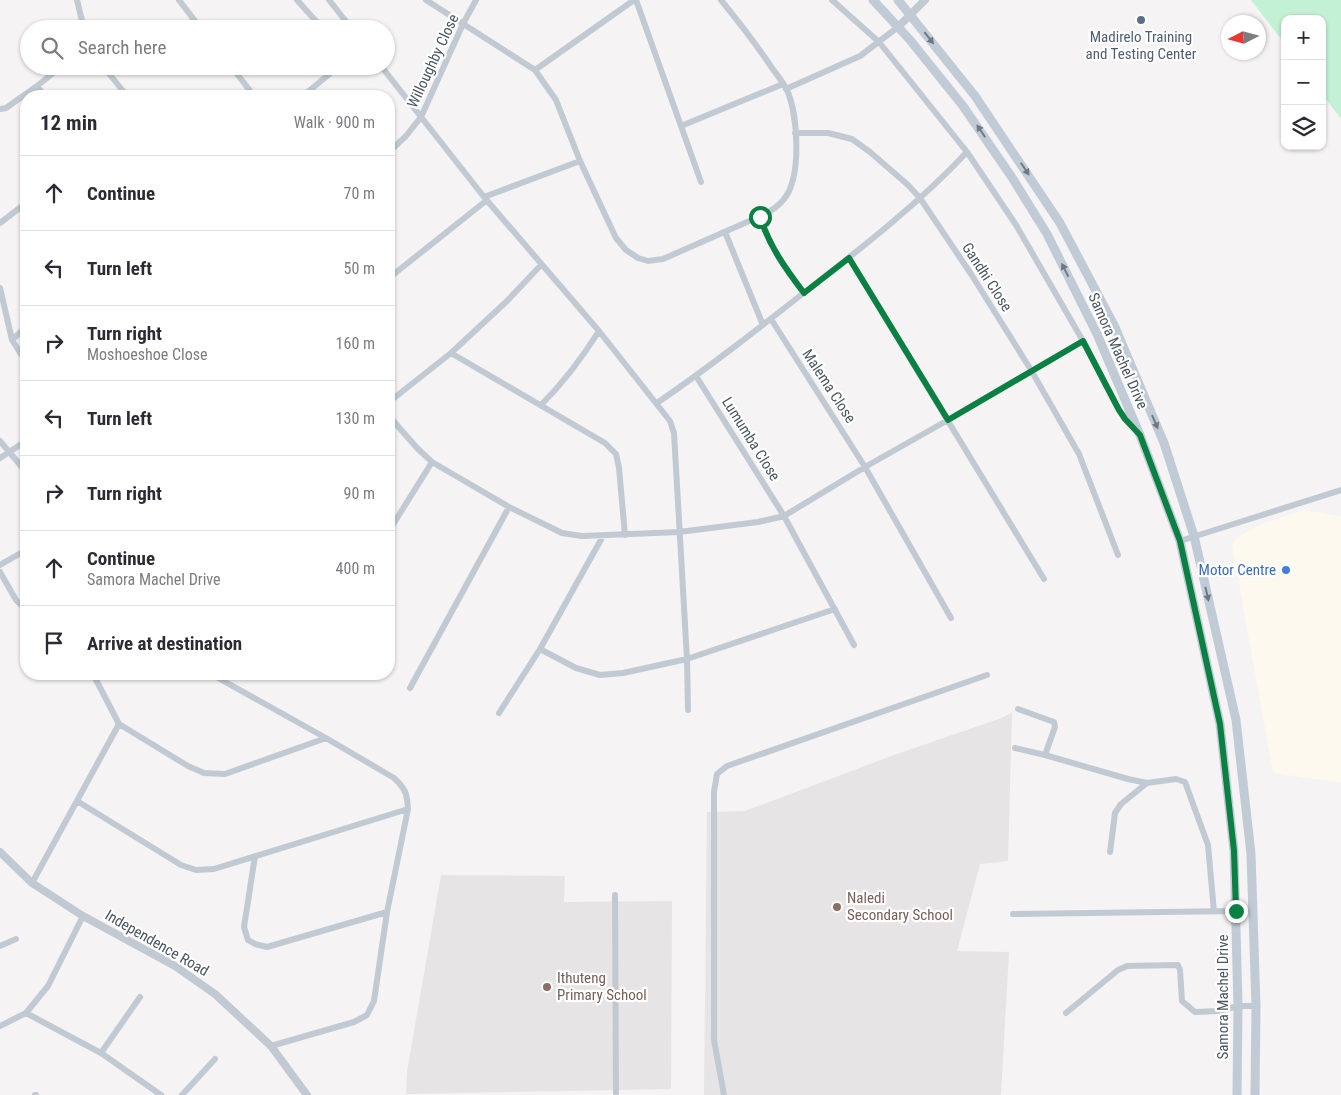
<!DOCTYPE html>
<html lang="en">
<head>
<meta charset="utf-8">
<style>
	body { margin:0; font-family:"Roboto Condensed",sans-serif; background:#f7f7f7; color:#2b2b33 }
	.controls { position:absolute; right:15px; top:15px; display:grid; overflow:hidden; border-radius:10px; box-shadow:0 1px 4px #0004 }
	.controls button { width:45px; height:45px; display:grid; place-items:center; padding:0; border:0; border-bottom:1px solid #e1e1e2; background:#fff; color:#2b2b33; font:25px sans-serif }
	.compass { position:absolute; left:1221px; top:15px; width:45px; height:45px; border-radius:50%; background:#fff; box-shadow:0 1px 4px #0004; rotate:264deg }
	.stop { position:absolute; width:15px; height:15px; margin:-11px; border:4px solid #0b8043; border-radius:50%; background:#fff }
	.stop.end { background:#0b8043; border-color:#fff; box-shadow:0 1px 5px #0008 }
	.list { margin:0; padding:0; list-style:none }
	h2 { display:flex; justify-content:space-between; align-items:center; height:65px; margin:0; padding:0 20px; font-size:21px }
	h2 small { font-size:16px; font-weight:400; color:#7c7c81 }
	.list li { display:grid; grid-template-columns:32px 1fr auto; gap:15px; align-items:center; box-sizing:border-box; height:75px; padding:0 20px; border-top:1px solid #e1e1e2 }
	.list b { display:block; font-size:19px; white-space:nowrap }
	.list p { margin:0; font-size:16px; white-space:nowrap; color:#7c7c81 }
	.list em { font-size:16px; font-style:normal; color:#7c7c81 }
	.icon { flex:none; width:28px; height:28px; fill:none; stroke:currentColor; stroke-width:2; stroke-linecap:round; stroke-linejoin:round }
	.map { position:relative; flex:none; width:1341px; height:1095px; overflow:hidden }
	.search { position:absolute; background:#fff; box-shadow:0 1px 4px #0004; left:20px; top:20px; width:375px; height:55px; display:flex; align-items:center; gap:12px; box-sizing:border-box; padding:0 18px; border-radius:28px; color:#7c7c81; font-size:19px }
	.panel { position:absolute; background:#fff; box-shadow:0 1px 4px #0004; left:20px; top:90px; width:375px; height:590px; border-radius:20px }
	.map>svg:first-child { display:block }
	.commercial { fill:#fdf9ef }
	.education { fill:#e6e4e5 }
	.green { fill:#c3f1d5 }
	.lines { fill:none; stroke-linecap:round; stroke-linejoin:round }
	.minor { stroke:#c1cad2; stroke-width:6 }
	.tertiary { stroke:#c1cad2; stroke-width:8 }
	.secondary { stroke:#c1cbd6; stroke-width:9 }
	.oneway { fill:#6e7984 }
	.route { stroke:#0b8043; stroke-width:6 }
	.service-dot { fill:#5c6f8a; stroke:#fff; stroke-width:2 }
	.shop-dot { fill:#3f7fe0; stroke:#fff; stroke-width:2 }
	.education-dot { fill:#8d6e63; stroke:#fff; stroke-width:2 }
	.labels { text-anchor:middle; stroke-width:4.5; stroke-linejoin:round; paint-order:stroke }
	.service-label { font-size:15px; fill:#4e5e75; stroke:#fff }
	.street-label { font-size:15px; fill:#4a5661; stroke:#fff }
	.shop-label { font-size:15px; fill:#366cbe; stroke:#fff; text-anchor:end }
	.education-label { font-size:15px; fill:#785e54; stroke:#fff; text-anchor:start }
</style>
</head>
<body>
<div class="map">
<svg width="1341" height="1095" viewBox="0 0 1341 1095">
	<rect width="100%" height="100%" fill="#f5f3f3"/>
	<path class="commercial" d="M 1303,510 L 1341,516 L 1341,783 L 1273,773 L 1232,545 L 1236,538 L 1262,524 Z"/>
	<path class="education" d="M 1012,713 L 1008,861 L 980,864 L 957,951 L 1009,952 L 1001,1095 L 704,1095 L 707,812 L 744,811 L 764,804 L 894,755 L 999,719 Z
		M 441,875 L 565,876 L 564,902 L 672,901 L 671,1089 L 406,1094 L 407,1072 Z"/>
	<path class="green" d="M 1251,0 L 1341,0 L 1341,119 L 1322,94 L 1322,19 L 1285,19 L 1285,44 Z"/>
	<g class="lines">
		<path class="minor" d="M 77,0 L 84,29
			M 179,0 L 201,29
			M 297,0 L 323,29
			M 329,0 L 352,29
			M 426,0 L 535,70 L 556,100 L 580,161 L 616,238 L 626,250 L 638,258 L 648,261 L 663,259 L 763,215 C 771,211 779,206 784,199 C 802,177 798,115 787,90 C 783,82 777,75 772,68 C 756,44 739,22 721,0
			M 636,0 L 701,182
			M 832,0 L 879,42 L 967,152 L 1016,225 L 1083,341 L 1119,410 L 1137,431
			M 103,66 L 127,96
			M 231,66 L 254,96
			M 381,66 L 484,197 L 599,331 L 670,421 L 674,433 L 687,659 L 688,710
			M 535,70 L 634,0
			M 37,86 L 45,96
			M 786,89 L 860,56 L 898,27
			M 303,96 L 339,66
			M 0,109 L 6,108 L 37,86 L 62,66
			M 681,126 L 783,84
			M 795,133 L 828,133 L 852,139 L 870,152 L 908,185 L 920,198 L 971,274 L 1031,370 L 1079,454 L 1118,555
			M 389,152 L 406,136 L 421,117 L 463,24 L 476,0
			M 484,197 L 580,161
			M 760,217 C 770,247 785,268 804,293
			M 0,223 L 26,203
			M 725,232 L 763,325
			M 849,258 L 1044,579
			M 389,278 L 487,200
			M 0,288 L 12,340 L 26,362
			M 771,319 L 865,467 L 951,618
			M 12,340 L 26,327
			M 451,353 L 605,443 L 616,454 L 619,468 L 625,535
			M 696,376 L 784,516 L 854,645
			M 389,402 L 451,353 L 507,301 L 541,265
			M 657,403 C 711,366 763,325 815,284 C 868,243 921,201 967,152
			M 541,405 C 564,382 582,358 599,331
			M 389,416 L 417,448 L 432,462 L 509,507 L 562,533 L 582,536 L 679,532 L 758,522 L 784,516 L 865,467 L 948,420 L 1083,341
			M 0,441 L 26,472
			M 0,458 L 26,441
			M 389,531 L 432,462
			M 1180,541 L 1341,490
			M 0,565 L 26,550
			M 0,572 L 16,600 L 26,610
			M 540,649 L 576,668 L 600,675 L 623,673 L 687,659 L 835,609
			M 93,674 L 119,724 L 188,766 L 204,773 L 225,774 L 326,738
			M 211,674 L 326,738 L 394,778 C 406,789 407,794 408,809 L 387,912 L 374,1001 L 367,1015 L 354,1022 L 271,1046
			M 410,688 L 509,507
			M 499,713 L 540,649 L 603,536
			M 1015,748 L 1045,755 L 1055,727 L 1054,722 L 1018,709
			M 1045,755 L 1128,779 L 1147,783 L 1176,779 L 1185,782 L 1208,845 L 1214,912
			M 77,801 L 181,865 L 196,870 L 214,869 L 408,809
			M 1110,852 L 1115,813 L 1121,804 L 1147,783
			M 255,856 L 244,927 L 248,940 L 255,944 L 267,947 L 387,912
			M 32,883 L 119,724
			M 615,895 L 616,1095
			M 1013,914 L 1236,911
			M 0,946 L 16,939
			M 26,1013 L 101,1053 L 161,1095
			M 1066,1013 L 1118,970 L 1127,966 L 1178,965 L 1180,970 L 1182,1001 L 1195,1012 L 1219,1011 L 1238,1006 L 1256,1006
			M 0,1026 L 26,1013 L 48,986 L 83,916
			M 101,1053 L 140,997
			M 35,1095 L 36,1095
			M 182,1095 L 215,1059
			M 724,1095 L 714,1040 L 714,792 L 717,774 L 727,766 L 987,675"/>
		<path class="tertiary" d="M 898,27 L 925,0
			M 0,852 L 32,883 L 83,916 L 175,966 L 215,994 L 271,1046 L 307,1095"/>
		<path class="secondary" d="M 873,0 L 910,40 L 963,106 L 1013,179 L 1047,234 L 1097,334 L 1140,435 L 1180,541 L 1220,724 L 1234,851 L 1238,1006 L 1237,1095
			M 898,0 L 975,96 L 1060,223 L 1114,325 L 1164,443 L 1194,536 L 1236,720 L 1251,854 L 1256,1006 L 1255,1095"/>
	</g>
	<defs><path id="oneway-solid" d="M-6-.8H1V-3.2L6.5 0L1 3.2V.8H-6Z" transform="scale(1.25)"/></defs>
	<g class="oneway">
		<use href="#oneway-solid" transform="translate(929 38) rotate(52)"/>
		<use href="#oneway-solid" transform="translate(981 131) rotate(-124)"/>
		<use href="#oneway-solid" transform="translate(1025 169) rotate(56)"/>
		<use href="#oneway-solid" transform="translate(1065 270) rotate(-117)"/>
		<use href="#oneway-solid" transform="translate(1155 422) rotate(67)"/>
		<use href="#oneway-solid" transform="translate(1207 594) rotate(77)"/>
	</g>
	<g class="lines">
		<path class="route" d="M 760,217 C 770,247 785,268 804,293 L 849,258 L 948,420 L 1083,341 L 1119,410 L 1125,419 L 1140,435 L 1180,541 L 1220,724 L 1234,851 L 1236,911"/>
	</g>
	<circle class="service-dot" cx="1141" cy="20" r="5"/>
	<circle class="shop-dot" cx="1286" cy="570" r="5"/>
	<g class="education-dot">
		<circle cx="837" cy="907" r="5"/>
		<circle cx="547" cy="987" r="5"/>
	</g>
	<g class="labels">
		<g class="service-label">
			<text x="1141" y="42">Madirelo Training<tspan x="1141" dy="17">and Testing Center</tspan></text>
		</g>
		<g class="street-label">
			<text transform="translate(433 61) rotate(-65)" y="5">Willoughby Close</text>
			<text transform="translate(987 277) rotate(57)" y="5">Gandhi Close</text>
			<text transform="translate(1118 351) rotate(66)" y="5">Samora Machel Drive</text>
			<text transform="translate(829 386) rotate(57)" y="5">Malema Close</text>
			<text transform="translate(751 439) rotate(58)" y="5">Lumumba Close</text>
			<text transform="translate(157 943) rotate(30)" y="5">Independence Road</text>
			<text transform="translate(1223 997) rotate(-90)" y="5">Samora Machel Drive</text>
		</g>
		<g class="shop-label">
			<text x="1276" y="575">Motor Centre</text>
		</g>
		<g class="education-label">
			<text x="847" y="903">Naledi<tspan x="847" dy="17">Secondary School</tspan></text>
			<text x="557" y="983">Ithuteng<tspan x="557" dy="17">Primary School</tspan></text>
		</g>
	</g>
</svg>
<div class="controls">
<button>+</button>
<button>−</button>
<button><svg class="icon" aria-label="layers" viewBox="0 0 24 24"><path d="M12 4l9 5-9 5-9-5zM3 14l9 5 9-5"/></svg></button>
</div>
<svg class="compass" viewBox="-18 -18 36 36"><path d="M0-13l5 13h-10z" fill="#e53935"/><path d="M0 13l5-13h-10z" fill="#7c7c81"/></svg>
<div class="stop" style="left:760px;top:217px"></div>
<div class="stop end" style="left:1236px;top:911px"></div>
<div class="search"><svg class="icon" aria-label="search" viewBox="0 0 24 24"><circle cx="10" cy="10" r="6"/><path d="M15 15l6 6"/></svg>Search here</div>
<section class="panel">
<h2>12 min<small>Walk · 900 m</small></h2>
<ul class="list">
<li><svg class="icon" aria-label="ahead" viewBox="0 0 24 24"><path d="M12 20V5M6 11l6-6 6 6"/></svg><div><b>Continue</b></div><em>70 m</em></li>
<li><svg class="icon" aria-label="left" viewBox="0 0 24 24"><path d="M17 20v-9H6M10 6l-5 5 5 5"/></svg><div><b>Turn left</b></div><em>50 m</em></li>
<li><svg class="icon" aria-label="right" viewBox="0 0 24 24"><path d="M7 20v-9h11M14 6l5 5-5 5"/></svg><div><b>Turn right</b><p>Moshoeshoe Close</p></div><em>160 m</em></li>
<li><svg class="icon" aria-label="left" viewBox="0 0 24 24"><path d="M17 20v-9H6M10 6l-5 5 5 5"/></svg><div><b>Turn left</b></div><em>130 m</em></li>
<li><svg class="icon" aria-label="right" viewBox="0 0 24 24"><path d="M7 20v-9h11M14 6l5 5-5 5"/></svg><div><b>Turn right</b></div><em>90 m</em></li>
<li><svg class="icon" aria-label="ahead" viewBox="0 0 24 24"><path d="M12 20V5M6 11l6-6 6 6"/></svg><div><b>Continue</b><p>Samora Machel Drive</p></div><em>400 m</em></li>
<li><svg class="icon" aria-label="arrive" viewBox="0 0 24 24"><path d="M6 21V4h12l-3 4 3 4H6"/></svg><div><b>Arrive at destination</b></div></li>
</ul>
</section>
</div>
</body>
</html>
